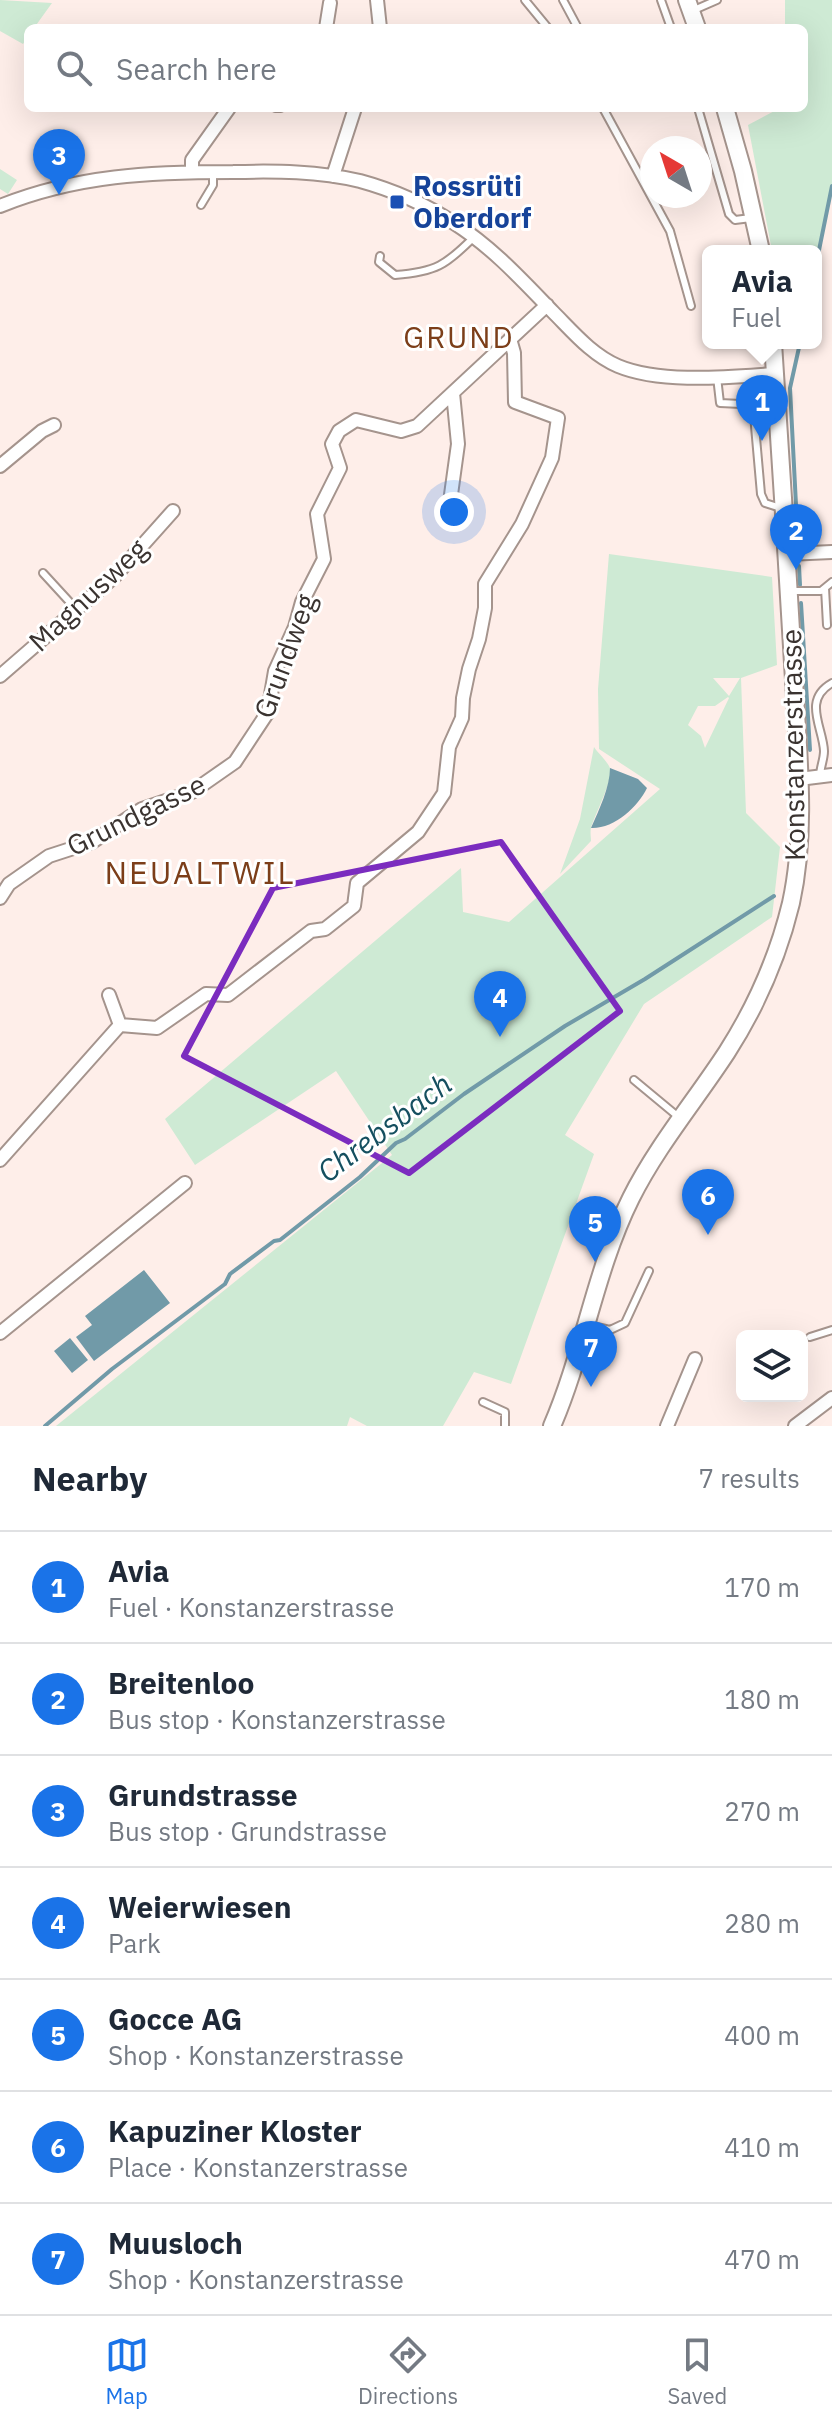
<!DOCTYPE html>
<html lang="en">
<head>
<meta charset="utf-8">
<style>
	body { margin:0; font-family:"IBM Plex Sans",sans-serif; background:#f6f6f7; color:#1f2937 }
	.controls { position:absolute; right:24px; bottom:24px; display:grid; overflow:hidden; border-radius:12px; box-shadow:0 8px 32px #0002 }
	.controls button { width:72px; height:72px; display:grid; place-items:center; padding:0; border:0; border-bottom:2px solid #e0e1e3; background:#fff; color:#1f2937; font:40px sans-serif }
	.compass { position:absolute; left:640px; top:136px; width:72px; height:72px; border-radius:50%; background:#fff; box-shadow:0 8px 32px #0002; rotate:321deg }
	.you { position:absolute; left:454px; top:512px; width:28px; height:28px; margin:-20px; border:6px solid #fff; border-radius:50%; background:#1a73e8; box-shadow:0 0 0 12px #1a73e833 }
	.badge { display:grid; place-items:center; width:52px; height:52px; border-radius:50%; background:#1a73e8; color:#fff; font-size:26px; font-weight:700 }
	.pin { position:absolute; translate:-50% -66px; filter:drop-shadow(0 2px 4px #0008) }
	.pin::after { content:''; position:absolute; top:42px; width:28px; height:24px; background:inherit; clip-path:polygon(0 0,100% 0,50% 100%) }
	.popup { position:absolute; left:702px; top:245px; width:120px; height:104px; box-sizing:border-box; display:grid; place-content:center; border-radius:12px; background:#fff; filter:drop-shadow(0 2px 6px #0005); font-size:26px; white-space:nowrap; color:#747a83 }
	.popup b { font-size:30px; color:#1f2937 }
	.popup::after { content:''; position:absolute; left:50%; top:100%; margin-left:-16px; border:16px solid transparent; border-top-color:#fff }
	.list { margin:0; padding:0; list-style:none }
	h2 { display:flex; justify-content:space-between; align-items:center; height:104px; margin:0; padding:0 32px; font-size:34px }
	h2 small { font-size:26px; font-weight:400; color:#747a83 }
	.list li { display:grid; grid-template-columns:52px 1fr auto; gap:24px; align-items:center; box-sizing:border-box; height:112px; padding:0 32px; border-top:2px solid #e0e1e3 }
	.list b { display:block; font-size:30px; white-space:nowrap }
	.list p { margin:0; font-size:26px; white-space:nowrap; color:#747a83 }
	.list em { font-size:26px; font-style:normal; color:#747a83 }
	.icon { flex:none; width:44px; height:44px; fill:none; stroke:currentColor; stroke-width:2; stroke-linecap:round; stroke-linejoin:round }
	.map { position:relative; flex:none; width:832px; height:1426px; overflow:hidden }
	.search { position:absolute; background:#fff; box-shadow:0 8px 32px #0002; left:24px; right:24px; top:24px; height:88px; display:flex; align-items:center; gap:20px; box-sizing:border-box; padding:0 28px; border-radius:12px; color:#747a83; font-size:30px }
	.sheet { height:888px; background:#fff }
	nav { display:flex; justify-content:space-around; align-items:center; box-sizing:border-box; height:112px; border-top:2px solid #e0e1e3; background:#fff; font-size:22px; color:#747a83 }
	nav a { display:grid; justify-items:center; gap:4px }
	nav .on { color:#1a73e8 }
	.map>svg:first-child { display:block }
	.green { fill:#ceead4; fill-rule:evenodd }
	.water { fill:#719aa8 }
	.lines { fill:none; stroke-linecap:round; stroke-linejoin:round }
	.stream { stroke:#719aa8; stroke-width:4 }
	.service-casing { stroke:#a5948d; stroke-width:10 }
	.minor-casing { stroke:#a5948d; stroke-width:16 }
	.secondary-casing { stroke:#a5948d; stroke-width:20 }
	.service { stroke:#fff; stroke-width:6 }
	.minor { stroke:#fff; stroke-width:12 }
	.secondary { stroke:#fff; stroke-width:16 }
	.marked { fill:none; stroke:#7b2cbf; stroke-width:6; stroke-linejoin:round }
	.transit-dot { fill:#1a4fb4; stroke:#fff; stroke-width:3 }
	.labels { text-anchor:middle; stroke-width:6; stroke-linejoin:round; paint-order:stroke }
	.transit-label { font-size:28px; font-weight:bold; fill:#164399; stroke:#fff; text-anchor:start }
	.street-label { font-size:28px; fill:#3a3330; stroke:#fff }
	.neighbourhood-label { font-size:30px; letter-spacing:2px; fill:#7c3e19; stroke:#fff }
	.water-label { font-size:30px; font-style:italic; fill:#154f5f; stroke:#fff }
	.quarter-label { font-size:32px; letter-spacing:2px; fill:#7c3e19; stroke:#fff }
</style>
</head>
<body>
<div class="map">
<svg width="832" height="1426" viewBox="0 0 832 1426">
	<rect width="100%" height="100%" fill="#feeee9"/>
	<path class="green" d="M 0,0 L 52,3 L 34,28 L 28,28 L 28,37 L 23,44 L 0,31 Z
		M 785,0 L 832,0 L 832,185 L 816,264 L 816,251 L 772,251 L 748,125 L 780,108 L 804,108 L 804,28 L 785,28 Z
		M 0,169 L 17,180 L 8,194 L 0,189 Z
		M 609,554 L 772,577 L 777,665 L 741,678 L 746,813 L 780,847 L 772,917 L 644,1004 L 565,1135 L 594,1154 L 511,1384 L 474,1372 L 443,1426 L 367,1426 L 350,1417 L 347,1426 L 56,1426 L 392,1155 L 336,1071 L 195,1165 L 165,1119 L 461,868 L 463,912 L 509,922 L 660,789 L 599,749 L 598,689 ZM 713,678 L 740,678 L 729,696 ZM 728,697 L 729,698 L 705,748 L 701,736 L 688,725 L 698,706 L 715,706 Z
		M 594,747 C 598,753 607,761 610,768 C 614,779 594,816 591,828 C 590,832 591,837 591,841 L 560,874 L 580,819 Z"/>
	<path class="water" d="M 610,768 L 638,779 L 647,788 C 638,807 614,829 591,828 C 599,810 610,787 610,768 Z
		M 144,1270 L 170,1303 L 94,1361 L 76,1337 L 92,1325 L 85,1316 Z
		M 70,1338 L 88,1360 L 72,1373 L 54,1351 Z"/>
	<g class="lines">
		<path class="stream" d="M 816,265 L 832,186
			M 798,544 L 790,388 L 800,343
			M 799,566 L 800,585
			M 801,603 L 810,750
			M 45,1426 L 112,1369 L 225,1284 L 230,1274 L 274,1241 L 280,1240 L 360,1177 L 396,1143 L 405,1139 L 464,1094 L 565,1026 L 645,979 L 774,896"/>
		<defs>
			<path id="service" d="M 525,0 L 548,28
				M 563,0 L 578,28
				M 661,0 L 671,28
				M 694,10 L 717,0
				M 275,108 L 281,108
				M 603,108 L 670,231 L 691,306
				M 698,108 L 729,214 L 735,220 L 751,218
				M 201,205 L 213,185 L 213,172
				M 380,256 L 379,262 L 395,275 C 436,272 446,265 474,237
				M 717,377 L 720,403 L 741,404 L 751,407 L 754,415 L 761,494 L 765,503 L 781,508
				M 43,573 L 76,609
				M 825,588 L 827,625
				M 789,591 L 821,591 L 832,582
				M 820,777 C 820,767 824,760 824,751 C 823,727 802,700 832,683
				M 634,1080 L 681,1119
				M 588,1325 L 610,1330 L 625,1323 L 649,1271
				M 810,1337 L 832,1330
				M 483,1402 L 505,1412 L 505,1426"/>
			<path id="minor" d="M 377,0 L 380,28
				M 326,28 L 330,3
				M 192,172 L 192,160 L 229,108
				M 333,176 L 355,108
				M 0,206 C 77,175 151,172 233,172 C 276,171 318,171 360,181 C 393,190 425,204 454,223 C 492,247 522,280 553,312 C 573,332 592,355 618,366 C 661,384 729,377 775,374
				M 0,466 L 42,431 L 54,425
				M 449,509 L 458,444 L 453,393
				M 787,554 L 832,552
				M 0,676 L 115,576 L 173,511
				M 799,779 L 832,775
				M 0,898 L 9,884 L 49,856 L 92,842 L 142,809 L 192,792 L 235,762 L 268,712 L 275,671 L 295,627 L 302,602 L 324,559 L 317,514 L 340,468 L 332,444 L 339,431 L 356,420 L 401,431 L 417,426 L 547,305
				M 120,1025 L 157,1028 L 206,994 L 228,995 L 311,931 L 325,929 L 354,906 L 357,883 L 418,832 L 444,793 L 449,747 L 462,718 L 463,698 L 469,669 L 479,639 L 485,608 L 485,584 L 522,524 L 552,458 L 558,418 L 515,402 L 514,353 L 510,339
				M 0,1160 L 120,1025 L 109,995
				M 0,1333 L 185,1183
				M 667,1426 L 695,1359
				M 795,1426 L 832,1398"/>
			<path id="secondary" d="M 687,0 L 697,28
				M 725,108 L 743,171 L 761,251
				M 552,1426 C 584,1352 595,1270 631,1198 C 657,1146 695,1101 727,1052 C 757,1005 778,957 791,903 C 807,830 798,754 794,680 C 788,568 780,455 773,343"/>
		</defs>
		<use href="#service" class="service-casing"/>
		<use href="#minor" class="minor-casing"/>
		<use href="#secondary" class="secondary-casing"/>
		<use href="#service" class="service"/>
		<use href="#minor" class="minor"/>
		<use href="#secondary" class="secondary"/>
	</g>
	<path class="marked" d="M 501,842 L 620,1011 L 409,1173 L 184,1056 L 273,888 Z"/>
	<rect class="transit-dot" x="389" y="194" width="16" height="16" rx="4"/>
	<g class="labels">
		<g class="transit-label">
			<text x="413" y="196">Rossrüti<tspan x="413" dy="32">Oberdorf</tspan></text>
		</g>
		<g class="street-label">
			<text transform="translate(88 595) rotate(-43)" y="10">Magnusweg</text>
			<text transform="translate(285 656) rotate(-70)" y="10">Grundweg</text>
			<text transform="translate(793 745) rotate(-91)" y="10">Konstanzerstrasse</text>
			<text transform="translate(136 815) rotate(-26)" y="10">Grundgasse</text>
		</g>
		<g class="neighbourhood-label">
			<text x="459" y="348">GRUND</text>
		</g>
		<g class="water-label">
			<text transform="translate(385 1128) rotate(-37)" y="10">Chrebsbach</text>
		</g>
		<g class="quarter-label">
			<text x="200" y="884">NEUALTWIL</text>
		</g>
	</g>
</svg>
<div class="controls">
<button><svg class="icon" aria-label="layers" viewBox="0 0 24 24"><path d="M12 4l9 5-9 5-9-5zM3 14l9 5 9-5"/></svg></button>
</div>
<svg class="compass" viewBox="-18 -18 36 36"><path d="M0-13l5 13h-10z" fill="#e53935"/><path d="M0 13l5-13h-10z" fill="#747a83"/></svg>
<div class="you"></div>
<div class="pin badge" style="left:762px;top:441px">1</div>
<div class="popup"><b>Avia</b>Fuel</div>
<div class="pin badge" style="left:796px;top:570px">2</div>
<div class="pin badge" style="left:59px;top:195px">3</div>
<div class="pin badge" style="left:500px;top:1037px">4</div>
<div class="pin badge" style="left:595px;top:1262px">5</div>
<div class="pin badge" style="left:708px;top:1235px">6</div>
<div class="pin badge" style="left:591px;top:1387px">7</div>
<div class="search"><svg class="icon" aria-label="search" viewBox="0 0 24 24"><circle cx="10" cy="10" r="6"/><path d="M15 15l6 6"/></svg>Search here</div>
</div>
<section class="sheet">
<h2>Nearby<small>7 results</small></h2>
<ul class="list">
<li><span class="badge">1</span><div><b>Avia</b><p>Fuel · Konstanzerstrasse</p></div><em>170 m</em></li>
<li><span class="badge">2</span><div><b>Breitenloo</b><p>Bus stop · Konstanzerstrasse</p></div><em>180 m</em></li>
<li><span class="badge">3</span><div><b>Grundstrasse</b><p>Bus stop · Grundstrasse</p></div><em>270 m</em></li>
<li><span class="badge">4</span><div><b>Weierwiesen</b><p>Park</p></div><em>280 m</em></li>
<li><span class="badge">5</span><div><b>Gocce AG</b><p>Shop · Konstanzerstrasse</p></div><em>400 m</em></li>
<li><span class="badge">6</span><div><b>Kapuziner Kloster</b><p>Place · Konstanzerstrasse</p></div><em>410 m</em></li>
<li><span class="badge">7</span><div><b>Muusloch</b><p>Shop · Konstanzerstrasse</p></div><em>470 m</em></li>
</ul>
</section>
<nav>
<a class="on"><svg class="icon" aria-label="map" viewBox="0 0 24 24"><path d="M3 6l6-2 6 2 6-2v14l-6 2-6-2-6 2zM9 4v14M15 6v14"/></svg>Map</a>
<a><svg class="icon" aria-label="directions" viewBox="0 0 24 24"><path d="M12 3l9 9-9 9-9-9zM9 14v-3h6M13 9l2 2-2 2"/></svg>Directions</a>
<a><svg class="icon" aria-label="saved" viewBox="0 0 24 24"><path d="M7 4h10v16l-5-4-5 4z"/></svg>Saved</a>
</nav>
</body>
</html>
